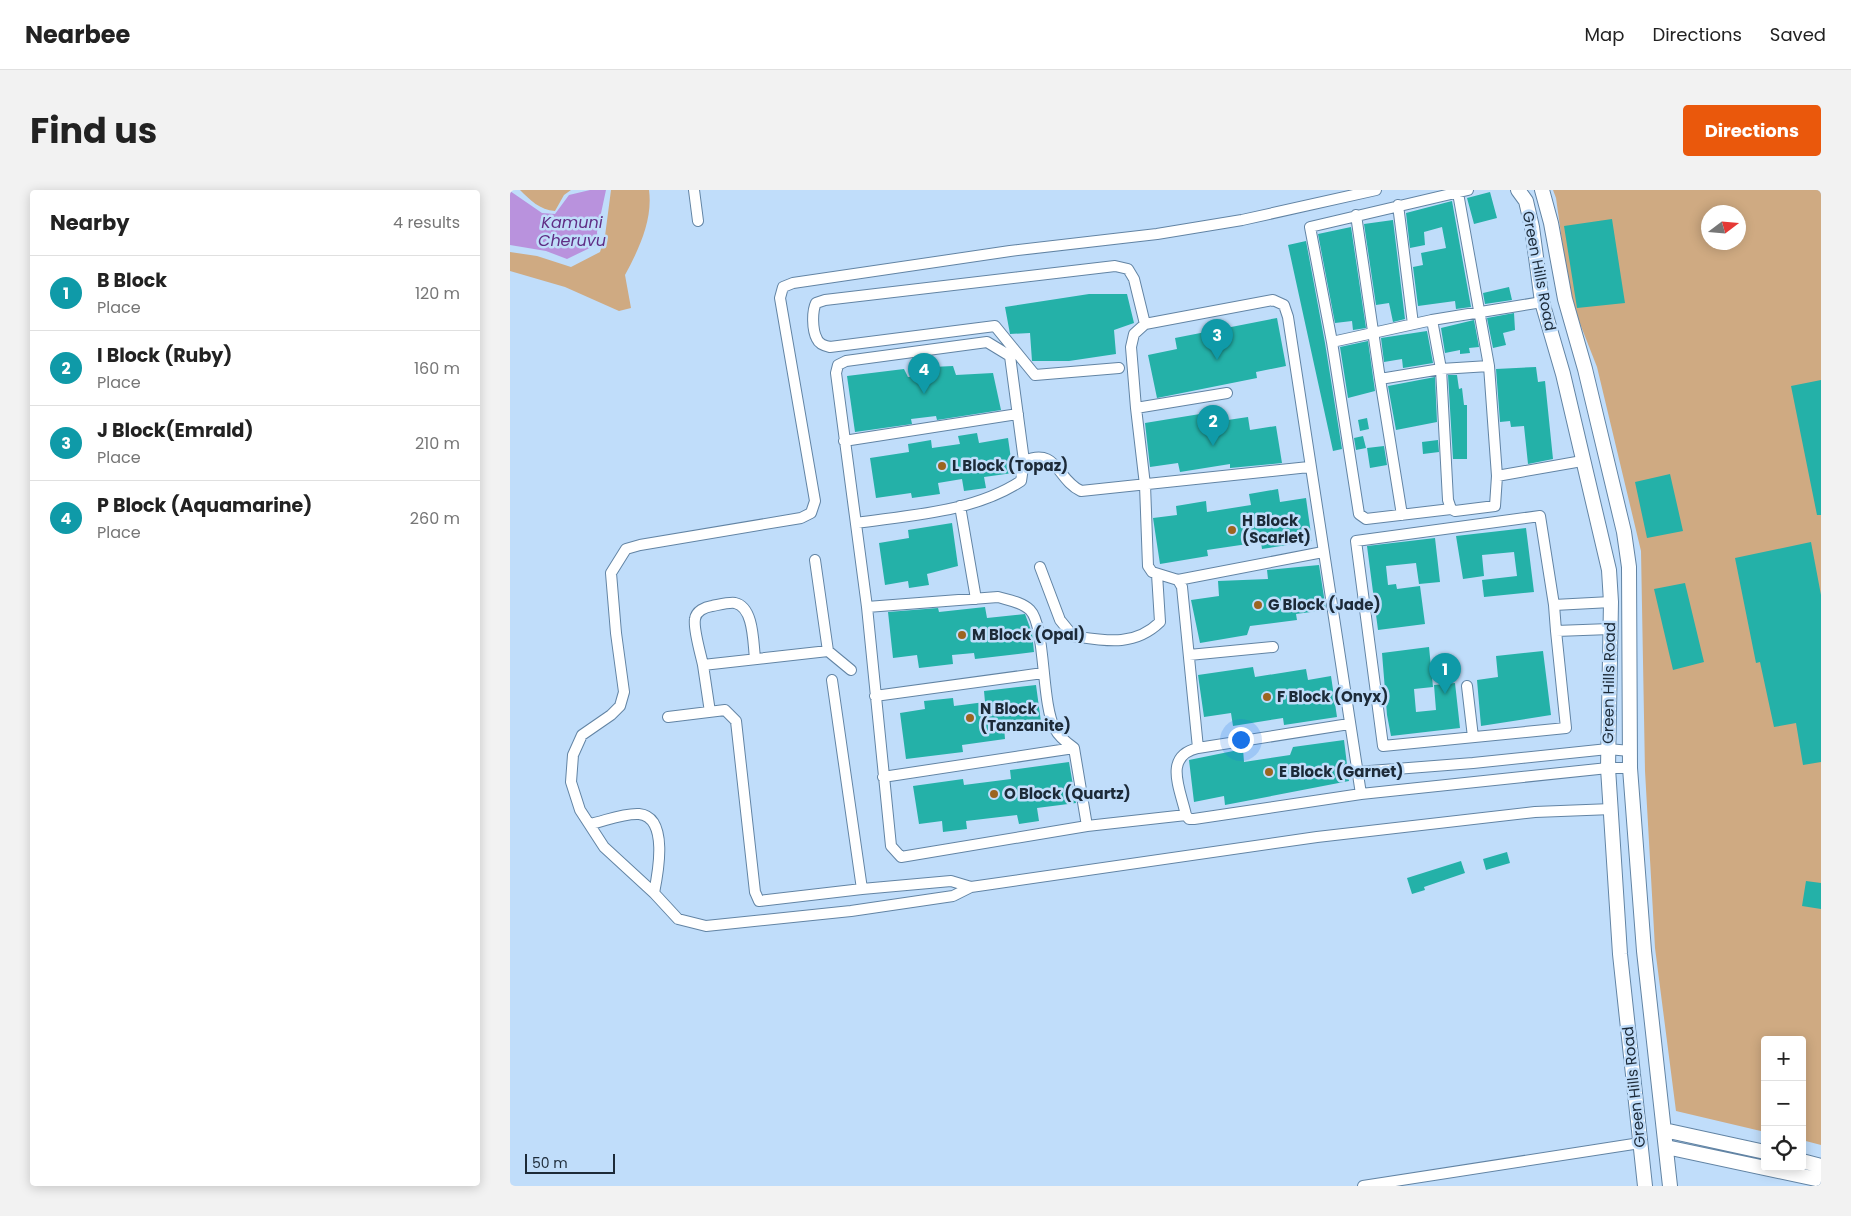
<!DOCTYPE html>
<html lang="en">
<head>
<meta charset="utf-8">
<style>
	body { margin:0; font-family:Poppins,sans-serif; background:#f2f2f2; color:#222 }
	.controls { position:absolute; right:15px; bottom:15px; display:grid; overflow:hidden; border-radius:5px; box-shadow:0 2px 12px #0003 }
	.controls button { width:45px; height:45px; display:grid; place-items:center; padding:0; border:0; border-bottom:1px solid #e0e0e0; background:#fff; color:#222; font:25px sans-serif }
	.compass { position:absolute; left:1191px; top:15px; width:45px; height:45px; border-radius:50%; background:#fff; box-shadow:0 2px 12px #0003; rotate:74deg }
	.scale { position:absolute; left:15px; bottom:12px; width:90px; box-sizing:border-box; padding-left:5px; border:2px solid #1c2a38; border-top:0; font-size:14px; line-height:18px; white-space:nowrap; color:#1c2a38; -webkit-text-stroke:4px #c0ddfa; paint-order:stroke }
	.you { position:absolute; left:730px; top:549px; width:18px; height:18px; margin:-12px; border:4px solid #fff; border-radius:50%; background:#1a73e8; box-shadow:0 0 0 8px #1a73e833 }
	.badge { display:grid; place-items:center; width:32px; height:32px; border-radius:50%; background:#ea580c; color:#fff; font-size:16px; font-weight:700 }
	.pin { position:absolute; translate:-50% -41px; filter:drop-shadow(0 1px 2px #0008) }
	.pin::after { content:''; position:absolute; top:26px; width:18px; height:15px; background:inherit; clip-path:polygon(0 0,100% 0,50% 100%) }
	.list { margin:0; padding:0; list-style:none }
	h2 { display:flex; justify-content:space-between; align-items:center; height:65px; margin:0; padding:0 20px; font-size:21px }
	h2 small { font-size:16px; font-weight:400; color:#767676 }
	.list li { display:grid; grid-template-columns:32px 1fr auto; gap:15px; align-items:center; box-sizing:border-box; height:75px; padding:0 20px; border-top:1px solid #e0e0e0 }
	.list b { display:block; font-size:19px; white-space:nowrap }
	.list p { margin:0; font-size:16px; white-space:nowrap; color:#767676 }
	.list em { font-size:16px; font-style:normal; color:#767676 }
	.icon { flex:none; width:28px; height:28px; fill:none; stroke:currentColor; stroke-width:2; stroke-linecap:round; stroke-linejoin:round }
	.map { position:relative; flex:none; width:1311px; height:996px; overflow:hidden; border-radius:5px }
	header { display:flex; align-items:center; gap:30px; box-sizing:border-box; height:70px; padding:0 25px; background:#fff; border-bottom:1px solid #e0e0e0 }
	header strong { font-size:24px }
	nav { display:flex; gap:28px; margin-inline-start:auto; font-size:18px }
	.intro { display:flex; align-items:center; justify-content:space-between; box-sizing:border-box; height:120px; padding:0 30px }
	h1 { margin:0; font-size:35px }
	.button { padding:12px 22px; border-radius:5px; background:#ea580c; color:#fff; font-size:18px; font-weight:700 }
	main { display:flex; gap:30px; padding:0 30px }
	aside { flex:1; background:#fff; border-radius:5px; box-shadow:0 2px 12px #0003 }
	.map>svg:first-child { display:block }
	.green { fill:#cfaa82; fill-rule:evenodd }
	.water { fill:#b992dd }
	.building { fill:#24b1a8 }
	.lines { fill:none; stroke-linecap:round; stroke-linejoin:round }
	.street-casing { stroke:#6284a4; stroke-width:12 }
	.secondary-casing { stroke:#6284a4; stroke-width:16 }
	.street { stroke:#fff; stroke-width:10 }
	.secondary { stroke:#fff; stroke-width:14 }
	.poi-dot { fill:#9c6520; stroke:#c0ddfa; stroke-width:2 }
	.labels { text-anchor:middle; stroke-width:5; stroke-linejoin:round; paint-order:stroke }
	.street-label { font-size:15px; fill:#1c2a38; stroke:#c0ddfa }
	.poi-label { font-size:15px; font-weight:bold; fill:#1c2a38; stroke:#c0ddfa; text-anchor:start }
	.water-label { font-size:16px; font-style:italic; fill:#602e85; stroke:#c0ddfa }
</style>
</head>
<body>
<header>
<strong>Nearbee</strong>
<nav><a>Map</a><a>Directions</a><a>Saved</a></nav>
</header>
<div class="intro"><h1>Find us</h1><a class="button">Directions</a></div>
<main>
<aside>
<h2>Nearby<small>4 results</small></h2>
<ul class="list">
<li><span class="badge" style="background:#0f9aa8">1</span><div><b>B Block</b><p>Place</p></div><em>120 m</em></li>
<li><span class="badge" style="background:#0f9aa8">2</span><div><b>I Block (Ruby)</b><p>Place</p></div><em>160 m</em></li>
<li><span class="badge" style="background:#0f9aa8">3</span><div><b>J Block(Emrald)</b><p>Place</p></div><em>210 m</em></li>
<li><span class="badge" style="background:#0f9aa8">4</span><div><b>P Block (Aquamarine)</b><p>Place</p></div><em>260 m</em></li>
</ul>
</aside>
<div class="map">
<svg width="1311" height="996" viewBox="0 0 1311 996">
	<rect width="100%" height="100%" fill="#c0ddfa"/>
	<path class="green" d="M 10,0 L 61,0 L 54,5 L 45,21 C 30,20 20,10 10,0 Z
		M 101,0 L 139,0 C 143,30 129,59 115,85 L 121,118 L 109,121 L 55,97 L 0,81 L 0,62 L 27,66 L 61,77 L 90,62 L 95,46 Z
		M 1043,0 L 1311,0 L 1311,955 L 1292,950 L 1292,850 L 1255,850 L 1255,942 L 1166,921 L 1145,758 L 1135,581 L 1131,361 L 1087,177 L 1060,108 L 1046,8 ZM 1198,22 L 1228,22 L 1228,52 L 1198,52 Z"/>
	<path class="water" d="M 80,0 L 96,0 L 87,42 L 88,54 L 57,69 L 36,61 L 0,55 L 0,1 L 32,23 L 45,24 L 59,5 Z"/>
	<path class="building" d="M 980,2 L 987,28 L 964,34 L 957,8 Z
		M 942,11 L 961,117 L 946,119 L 945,111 L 908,116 L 903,77 L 913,75 L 911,63 L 936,58 L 932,37 L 914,42 L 915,55 L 900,58 L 896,23 Z
		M 1102,29 L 1115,113 L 1067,118 L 1054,36 Z
		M 883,30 L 895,129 L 883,132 L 879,113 L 866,115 L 854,34 Z
		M 841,37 L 856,138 L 843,140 L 842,131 L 825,133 L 808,44 Z
		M 796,51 L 815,153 L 832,259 L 823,261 L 778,55 Z
		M 999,97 L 1002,110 L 975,114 L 973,103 Z
		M 579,104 L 617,104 L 624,133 L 604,140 L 606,164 L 559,171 L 522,171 L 520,143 L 500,144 L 495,117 Z
		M 1004,123 L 1005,140 L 993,143 L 996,155 L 983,158 L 977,128 Z
		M 767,128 L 776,176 L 746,182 L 747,188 L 647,208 L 638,165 L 667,159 L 665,148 Z
		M 964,130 L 969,157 L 959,158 L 960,163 L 950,164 L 950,160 L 935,163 L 931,138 Z
		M 917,141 L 923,173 L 893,178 L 892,169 L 874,172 L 871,148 Z
		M 858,151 L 865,201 L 838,208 L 830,157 Z
		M 443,176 L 446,185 L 483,183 L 491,220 L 427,230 L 426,226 L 401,229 L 402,234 L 345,242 L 337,186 L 394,179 L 398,187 L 420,184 L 422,177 Z
		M 1026,177 L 1028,192 L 1035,191 L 1043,269 L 1018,274 L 1014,236 L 1001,237 L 1000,231 L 990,232 L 986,179 Z
		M 938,185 L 947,185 L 949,199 L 952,198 L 954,215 L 957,215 L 957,269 L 943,269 Z
		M 925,187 L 927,232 L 886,240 L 878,196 Z
		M 1311,190 L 1311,325 L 1307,325 L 1281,196 Z
		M 690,224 L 691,234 L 738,227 L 740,240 L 766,236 L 772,273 L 720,278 L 720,274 L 670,282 L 668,273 L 640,277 L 635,233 Z
		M 857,228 L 859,239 L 850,241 L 848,230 Z
		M 467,243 L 469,253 L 498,248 L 503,283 L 474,287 L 476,298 L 454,301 L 452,289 L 428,293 L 430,304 L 402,308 L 401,303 L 366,308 L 360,268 L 399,262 L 398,254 L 421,250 L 422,258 L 450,254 L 448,246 Z
		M 853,246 L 856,258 L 846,260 L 844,248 Z
		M 928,250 L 929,262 L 913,264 L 912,252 Z
		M 874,256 L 877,275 L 860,278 L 857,258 Z
		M 1160,284 L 1173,341 L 1137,348 L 1125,292 Z
		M 768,299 L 770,312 L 796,308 L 802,351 L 752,359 L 751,352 L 697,360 L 698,366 L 650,374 L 643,328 L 667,325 L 666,316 L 696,311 L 697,322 L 741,315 L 739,304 Z
		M 442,333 L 448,376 L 417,384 L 419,395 L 399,398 L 398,391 L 375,395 L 369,353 L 399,348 L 398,340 Z
		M 1016,338 L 1024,402 L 974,407 L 972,390 L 1007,386 L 1004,362 L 972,365 L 974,386 L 953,389 L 946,346 Z
		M 925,348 L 930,392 L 909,394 L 906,373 L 876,376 L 878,395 L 886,394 L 887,399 L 910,396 L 915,434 L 868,440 L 857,356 Z
		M 1301,352 L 1311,405 L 1311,572 L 1293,575 L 1286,533 L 1264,537 L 1250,472 L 1246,473 L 1225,368 Z
		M 809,375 L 816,420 L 786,424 L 787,430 L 740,436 L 737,445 L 690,453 L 681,410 L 709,406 L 708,391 L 758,389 L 757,380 Z
		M 1175,393 L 1194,472 L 1163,480 L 1144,399 Z
		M 475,417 L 477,428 L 515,424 L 522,443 L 524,462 L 465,469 L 464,463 L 442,465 L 443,474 L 409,478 L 407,465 L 383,468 L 378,422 L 428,418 L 429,422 Z
		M 919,457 L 923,497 L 904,499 L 906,522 L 926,520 L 924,495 L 945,493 L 950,538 L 881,546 L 877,525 L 872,463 Z
		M 1033,461 L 1041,525 L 971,536 L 967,490 L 988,487 L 986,466 Z
		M 743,477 L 745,487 L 796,479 L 798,490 L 821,486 L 827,527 L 774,535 L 773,528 L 723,536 L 721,523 L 694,527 L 688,485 Z
		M 526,495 L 531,532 L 494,537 L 495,549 L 452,555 L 453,562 L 396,569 L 390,523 L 415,519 L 414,511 L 443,508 L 444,516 L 475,512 L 474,501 Z
		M 834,550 L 839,591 L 715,615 L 714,606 L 684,612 L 679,570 L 733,559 L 734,572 L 780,565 L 783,557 Z
		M 559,572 L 566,613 L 527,618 L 529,631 L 509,634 L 507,625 L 456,631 L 457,639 L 433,642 L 432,631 L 409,634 L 403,596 L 453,589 L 454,595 L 501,589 L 500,580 Z
		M 997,662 L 1000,673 L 976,680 L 973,669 Z
		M 951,671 L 955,683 L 914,697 L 915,700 L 902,704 L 897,688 Z
		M 1296,691 L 1311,693 L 1311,719 L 1292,716 Z"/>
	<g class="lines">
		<defs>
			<path id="street" d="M 184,0 L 188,31
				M 866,0 L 732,30 L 647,44 L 500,61 L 283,93 L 273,97 L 270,108 L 305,311 L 301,323 L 291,328 L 130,355 L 116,359 L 101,383 L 106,443 L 114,502 L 110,516 L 101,525 L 72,545 L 63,565 L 61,592 L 70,620 L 94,657 L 144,703 L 168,729 L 196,736 L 341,721 L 443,706 L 461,697 L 807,647 L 1025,622 L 1102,619
				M 948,3 L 979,176 L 987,286 L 1072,271
				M 888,15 L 903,134
				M 846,25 L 870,189 L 931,179 L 979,176
				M 922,130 L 931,179 L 938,310 L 941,319 L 945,321 L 985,316 L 987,286
				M 822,152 L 922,130 L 1032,112
				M 609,178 L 525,185 L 485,136 L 320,157 C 315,156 309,154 307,149 C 302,140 302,121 306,113 L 315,110 L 605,76 L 618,79 L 624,89 L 635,134
				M 870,189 L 892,325
				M 626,218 L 621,157 L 624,144 L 635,134 L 763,110 L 774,115 L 778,127 L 851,604 L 684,629 L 679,629 L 676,625 C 670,598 653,566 688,558 L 672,397 L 668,390 L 642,382 L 638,376 L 635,295 L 626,218 L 717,203
				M 334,251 L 508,224
				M 514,271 L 500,166 L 477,152 L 336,171 L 328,175 L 326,183 L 357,417 L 381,656 L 391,667 L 577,636 L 676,625
				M 450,316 L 466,409
				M 941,319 L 856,329 L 849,324 L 822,152 L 800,37 L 958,0
				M 346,333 C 401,325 464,322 511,291 L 514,271 C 548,257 546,289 571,301 L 799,277
				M 305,370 L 318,461 L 341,480
				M 530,377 L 550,430 L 563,446 C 596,451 624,457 650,432 L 647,384
				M 668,390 L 813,362
				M 1044,415 L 1046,441
				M 357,417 L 488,407 C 498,410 512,412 520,420 C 536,436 531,514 545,539 C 549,547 557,553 564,558 L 577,636
				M 1100,439 L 1046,441 L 1056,538 L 873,556 L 846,351 L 1030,326 L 1044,415 L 1101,412
				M 679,465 L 763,457
				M 193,475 C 191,465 183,439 185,429 C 186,421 195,417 202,416 C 208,415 219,412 225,413 C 244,417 243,453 245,468
				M 322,490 L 352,699 L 441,691 L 461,697
				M 957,496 L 963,547
				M 365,506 L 533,483
				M 200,522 L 193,475 L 318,461
				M 158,527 L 215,520 L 226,531 L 245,702 L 249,711 L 352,699
				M 688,558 L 839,534
				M 847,582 L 963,573 L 1098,559 L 1120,561
				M 373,587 L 564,558
				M 851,604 L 1098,578 L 1120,578
				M 80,634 C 95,631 113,623 129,624 C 159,627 148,683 144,703
				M 853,996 L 1130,953"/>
			<path id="secondary" d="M 1008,0 L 1016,11 L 1022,37 L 1032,112 L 1053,184 L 1099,380 L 1101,412 L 1098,578 L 1110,764 L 1135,996
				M 1032,0 L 1041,33 L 1055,109 L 1075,179 L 1114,342 L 1119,377 L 1120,578 L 1134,761 L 1160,996
				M 1154,940 L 1255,962
				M 1156,957 L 1311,990
				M 1292,971 L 1311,976"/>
		</defs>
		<use href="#street" class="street-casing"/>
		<use href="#secondary" class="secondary-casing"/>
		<use href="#street" class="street"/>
		<use href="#secondary" class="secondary"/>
	</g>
	<g class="poi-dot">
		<circle cx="432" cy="276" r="5"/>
		<circle cx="722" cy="340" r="5"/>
		<circle cx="748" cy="415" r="5"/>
		<circle cx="452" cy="445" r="5"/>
		<circle cx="757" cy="507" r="5"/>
		<circle cx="460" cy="528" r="5"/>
		<circle cx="759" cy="582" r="5"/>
		<circle cx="484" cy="604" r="5"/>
	</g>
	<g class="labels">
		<g class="street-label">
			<text transform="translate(1029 81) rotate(79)" y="5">Green Hills Road</text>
			<text transform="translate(1099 493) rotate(-89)" y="5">Green Hills Road</text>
			<text transform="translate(1124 897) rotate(-96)" y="5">Green Hills Road</text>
		</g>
		<g class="poi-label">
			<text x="442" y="281">L Block (Topaz)</text>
			<text x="732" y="336">H Block<tspan x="732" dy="17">(Scarlet)</tspan></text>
			<text x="758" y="420">G Block (Jade)</text>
			<text x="462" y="450">M Block (Opal)</text>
			<text x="767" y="512">F Block (Onyx)</text>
			<text x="470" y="524">N Block<tspan x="470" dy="17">(Tanzanite)</tspan></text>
			<text x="769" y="587">E Block (Garnet)</text>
			<text x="494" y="609">O Block (Quartz)</text>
		</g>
		<g class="water-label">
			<text x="62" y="38">Kamuni<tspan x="62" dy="18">Cheruvu</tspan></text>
		</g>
	</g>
</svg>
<div class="controls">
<button>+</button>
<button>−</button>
<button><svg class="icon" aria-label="locate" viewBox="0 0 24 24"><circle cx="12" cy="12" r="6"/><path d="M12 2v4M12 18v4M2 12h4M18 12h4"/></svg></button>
</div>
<svg class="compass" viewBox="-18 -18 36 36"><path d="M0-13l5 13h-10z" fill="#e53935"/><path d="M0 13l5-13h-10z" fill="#767676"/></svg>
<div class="scale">50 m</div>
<div class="you"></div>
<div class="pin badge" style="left:935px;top:504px;background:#0f9aa8">1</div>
<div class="pin badge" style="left:703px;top:256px;background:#0f9aa8">2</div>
<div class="pin badge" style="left:707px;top:170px;background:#0f9aa8">3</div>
<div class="pin badge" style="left:414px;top:204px;background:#0f9aa8">4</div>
</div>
</main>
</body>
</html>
